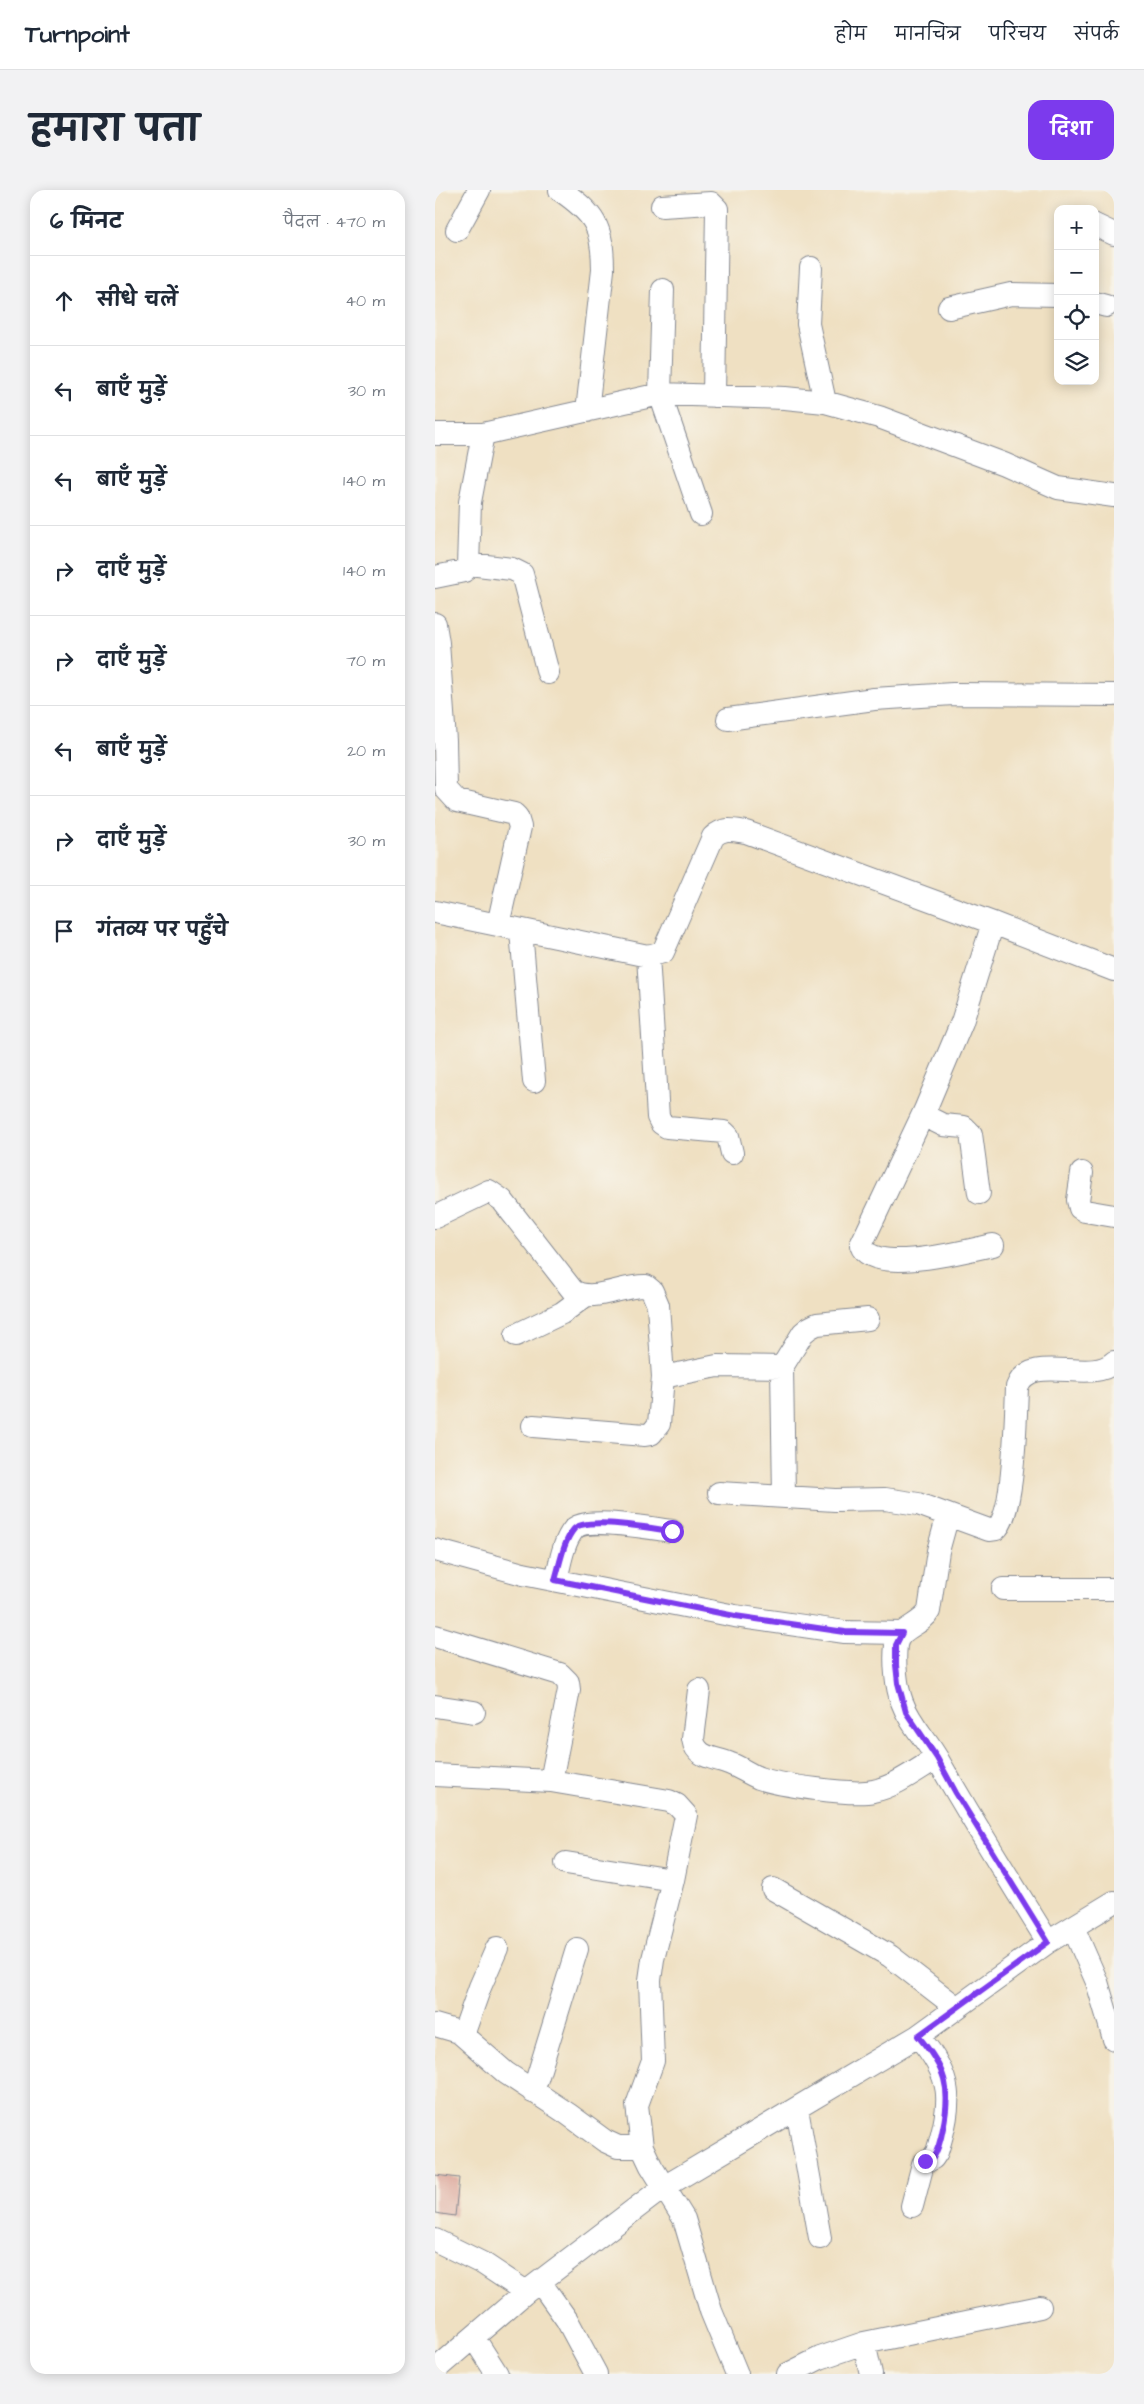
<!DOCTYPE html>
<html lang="hi">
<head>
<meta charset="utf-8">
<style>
	body { margin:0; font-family:"Architects Daughter","Playpen Sans Deva",sans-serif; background:#f2f2f3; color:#1f2937 }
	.controls { position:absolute; right:15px; top:15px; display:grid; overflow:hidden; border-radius:10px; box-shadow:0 2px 12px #0003 }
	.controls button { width:45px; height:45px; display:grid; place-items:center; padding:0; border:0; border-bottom:1px solid #e0e1e3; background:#fff; color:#1f2937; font:25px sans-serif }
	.stop { position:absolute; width:15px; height:15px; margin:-11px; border:4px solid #7c3aed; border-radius:50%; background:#fff }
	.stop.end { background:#7c3aed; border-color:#fff; box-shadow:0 1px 5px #0008 }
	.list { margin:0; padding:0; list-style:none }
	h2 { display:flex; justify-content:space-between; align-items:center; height:65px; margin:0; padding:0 20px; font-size:21px }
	h2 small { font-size:16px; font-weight:400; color:#747a83 }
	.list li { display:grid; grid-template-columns:32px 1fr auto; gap:15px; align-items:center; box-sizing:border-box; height:90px; padding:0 20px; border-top:1px solid #e0e1e3 }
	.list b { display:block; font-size:19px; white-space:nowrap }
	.list em { font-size:16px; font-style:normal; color:#747a83 }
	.icon { flex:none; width:28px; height:28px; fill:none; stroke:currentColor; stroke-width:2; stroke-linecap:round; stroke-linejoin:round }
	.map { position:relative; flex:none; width:679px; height:2184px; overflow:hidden; border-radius:15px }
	header { display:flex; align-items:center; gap:30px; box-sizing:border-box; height:70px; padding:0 25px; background:#fff; border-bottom:1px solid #e0e1e3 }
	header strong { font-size:24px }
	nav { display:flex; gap:28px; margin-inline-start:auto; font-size:18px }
	.intro { display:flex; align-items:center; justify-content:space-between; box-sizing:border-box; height:120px; padding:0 30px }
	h1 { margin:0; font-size:35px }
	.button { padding:12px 22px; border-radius:15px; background:#7c3aed; color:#fff; font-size:18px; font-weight:700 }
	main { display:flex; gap:30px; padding:0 30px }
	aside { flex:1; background:#fff; border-radius:15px; box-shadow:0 2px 12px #0003 }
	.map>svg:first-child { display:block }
	.building { fill:#daa094 }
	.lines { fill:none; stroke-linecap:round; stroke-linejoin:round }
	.minor-casing { stroke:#858890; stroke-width:24 }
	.minor { stroke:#fff; stroke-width:22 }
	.route { stroke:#7c3aed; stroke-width:6 }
</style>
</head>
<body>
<header>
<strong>Turnpoint</strong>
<nav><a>होम</a><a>मानचित्र</a><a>परिचय</a><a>संपर्क</a></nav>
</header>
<div class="intro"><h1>हमारा पता</h1><a class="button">दिशा</a></div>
<main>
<aside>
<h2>6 मिनट<small>पैदल · 470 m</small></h2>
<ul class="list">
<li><svg class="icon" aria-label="ahead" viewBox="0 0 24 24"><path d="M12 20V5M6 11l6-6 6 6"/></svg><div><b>सीधे चलें</b></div><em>40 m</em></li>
<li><svg class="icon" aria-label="left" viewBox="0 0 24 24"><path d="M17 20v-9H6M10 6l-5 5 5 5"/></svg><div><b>बाएँ मुड़ें</b></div><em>30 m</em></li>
<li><svg class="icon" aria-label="left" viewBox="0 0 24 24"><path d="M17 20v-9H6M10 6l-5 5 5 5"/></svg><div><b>बाएँ मुड़ें</b></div><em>140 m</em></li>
<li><svg class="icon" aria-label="right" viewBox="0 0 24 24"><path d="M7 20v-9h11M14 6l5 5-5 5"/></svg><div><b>दाएँ मुड़ें</b></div><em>140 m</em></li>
<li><svg class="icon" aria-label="right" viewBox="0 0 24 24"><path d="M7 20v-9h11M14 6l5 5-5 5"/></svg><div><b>दाएँ मुड़ें</b></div><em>70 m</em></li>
<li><svg class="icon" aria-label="left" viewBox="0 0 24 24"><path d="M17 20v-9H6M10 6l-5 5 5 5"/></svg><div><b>बाएँ मुड़ें</b></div><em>20 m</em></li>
<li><svg class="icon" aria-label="right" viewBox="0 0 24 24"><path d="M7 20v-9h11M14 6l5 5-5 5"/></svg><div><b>दाएँ मुड़ें</b></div><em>30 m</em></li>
<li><svg class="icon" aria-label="arrive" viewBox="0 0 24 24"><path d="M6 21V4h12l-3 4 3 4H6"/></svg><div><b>गंतव्य पर पहुँचे</b></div></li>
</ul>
</aside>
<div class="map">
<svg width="679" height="2184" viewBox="0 0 679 2184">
	<rect width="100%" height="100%" fill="#f7f3e8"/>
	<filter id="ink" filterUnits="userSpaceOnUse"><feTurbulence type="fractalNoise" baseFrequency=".02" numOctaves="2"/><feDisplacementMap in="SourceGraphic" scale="10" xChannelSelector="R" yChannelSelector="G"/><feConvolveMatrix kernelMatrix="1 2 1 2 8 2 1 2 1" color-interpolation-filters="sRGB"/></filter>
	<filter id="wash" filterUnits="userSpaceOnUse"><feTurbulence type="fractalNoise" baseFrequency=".0096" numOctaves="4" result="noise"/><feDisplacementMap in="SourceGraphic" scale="20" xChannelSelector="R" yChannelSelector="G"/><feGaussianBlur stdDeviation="1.12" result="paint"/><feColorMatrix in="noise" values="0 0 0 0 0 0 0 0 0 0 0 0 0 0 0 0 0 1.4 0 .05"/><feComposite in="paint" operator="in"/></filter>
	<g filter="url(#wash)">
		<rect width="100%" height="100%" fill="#efe0c2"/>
		<g id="blocks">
			<path class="building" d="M 0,1985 L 24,1988 L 20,2026 L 0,2023 Z"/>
		</g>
	</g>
	<g filter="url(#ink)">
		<use href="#blocks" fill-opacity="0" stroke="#858890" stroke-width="1"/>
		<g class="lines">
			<defs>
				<path id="minor" d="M 125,0 C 160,24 168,37 168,80 L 152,221
					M 227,16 L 276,13 L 282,19 L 279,206
					M 660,35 L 679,44
					M 22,40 L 44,0
					M 376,78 L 373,134 L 390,212
					M 228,100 L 225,204 L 266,324
					M 660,113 L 671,116
					M 514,118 L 576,104 L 623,105
					M 0,244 L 48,244 L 225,204 L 350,208 L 390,212 L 444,227 L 569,274 L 623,298 L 679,306
					M 34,374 L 77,379 L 87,384 L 113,483
					M 0,387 L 29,381 L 33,377 L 35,312 L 48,244
					M 0,434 L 3,453 L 10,551 L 11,599 L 22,611 L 79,624 L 82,627 L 85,637 L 63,735
					M 293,529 L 439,509 L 518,504 L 679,505
					M 0,722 L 213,766 L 228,762 L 278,647 C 288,637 298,640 311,642 L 558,733 L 679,780
					M 86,741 L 99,891
					M 213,766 L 223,927 L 226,933 L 232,937 L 289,942 L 293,946 L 297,963
					M 488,925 L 508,935 L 529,937 L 536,944 L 544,1003
					M 647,983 L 643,1010 L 645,1018 L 650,1021 L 679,1026
					M 0,1027 L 54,1001 L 67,1010 L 138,1101 C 158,1113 187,1095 211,1096 L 217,1101 L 223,1115 L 228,1187 L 224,1234 L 216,1244 L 210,1245 L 98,1236
					M 558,1055 C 534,1060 436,1086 426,1055 L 490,920 L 527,832 L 558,733
					M 81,1145 L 127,1123 L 150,1106
					M 228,1187 L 282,1176 L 347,1177
					M 284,1303 L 400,1310 L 450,1309 L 483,1314 L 554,1340 L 561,1339 C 579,1325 581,1223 582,1197 C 595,1161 656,1195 679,1172
					M 349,1307 L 347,1177 L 368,1143 L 374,1138 L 382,1134 L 433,1129
					M 513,1325 L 503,1361 L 494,1421 C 486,1436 464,1437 461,1455 C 459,1472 461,1496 467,1512 C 475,1534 492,1550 503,1570 C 538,1632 576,1692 613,1752
					M 0,1360 L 88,1384 L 300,1426 L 410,1442 L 467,1443
					M 121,1390 C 125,1374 128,1352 139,1339 C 150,1326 219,1339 237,1341
					M 568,1399 L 679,1399
					M 0,1446 L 125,1484 L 133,1492 L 134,1500 L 116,1591
					M 264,1500 L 258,1549 C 261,1569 280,1567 296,1574 C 306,1578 314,1584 324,1588 C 344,1595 418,1606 438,1601 C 460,1597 483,1579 502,1568
					M 0,1516 L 39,1522
					M 0,1585 L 116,1591 L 234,1611 L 242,1615 L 251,1625 L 238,1690 L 218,1769 L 215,1790 L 218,1871 L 202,1915 L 207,1957 L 216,1976 L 249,2029 L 276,2121 L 302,2184
					M 131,1673 L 238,1690
					M 338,1699 L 455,1766 L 521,1817
					M 638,1737 L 662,1792 L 679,1849
					M 0,1835 L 24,1842 L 71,1883 L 133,1924 L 170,1951 L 183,1957 L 207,1957
					M 28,1845 L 45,1797 L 62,1758
					M 98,1902 L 142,1759
					M 362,1919 L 385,2048
					M 477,2016 L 488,1974 L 498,1968 L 502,1962 C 518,1911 518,1887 483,1846
					M 0,2050 L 49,2074 L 91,2102
					M 105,2092 L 132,2130 L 161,2184
					M 39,2148 L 62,2184
					M 429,2153 L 436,2184
					M 0,2180 L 91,2102 L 229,1997 L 483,1846 L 613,1752 L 679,1712
					M 353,2184 L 385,2168 L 429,2153 L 605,2117"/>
			</defs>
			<use href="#minor" class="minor-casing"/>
			<use href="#minor" class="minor"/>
		</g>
	</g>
	<g class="lines" filter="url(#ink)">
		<path class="route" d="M 237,1341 C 219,1339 150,1326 139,1339 C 128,1352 125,1374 120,1390 L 300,1426 L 410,1442 L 467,1443 L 461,1455 L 461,1475 L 463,1493 L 471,1522 L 502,1568 L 521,1603 L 613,1752 L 483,1846 C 510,1878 517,1897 508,1938 C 506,1949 504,1959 498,1968 L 490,1971"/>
	</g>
</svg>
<div class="controls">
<button>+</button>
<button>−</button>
<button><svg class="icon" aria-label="locate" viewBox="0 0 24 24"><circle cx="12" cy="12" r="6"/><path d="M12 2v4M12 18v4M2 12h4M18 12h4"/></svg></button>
<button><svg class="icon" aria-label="layers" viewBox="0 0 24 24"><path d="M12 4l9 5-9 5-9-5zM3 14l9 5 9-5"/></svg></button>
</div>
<div class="stop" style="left:237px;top:1341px"></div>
<div class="stop end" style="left:490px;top:1971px"></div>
</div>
</main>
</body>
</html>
